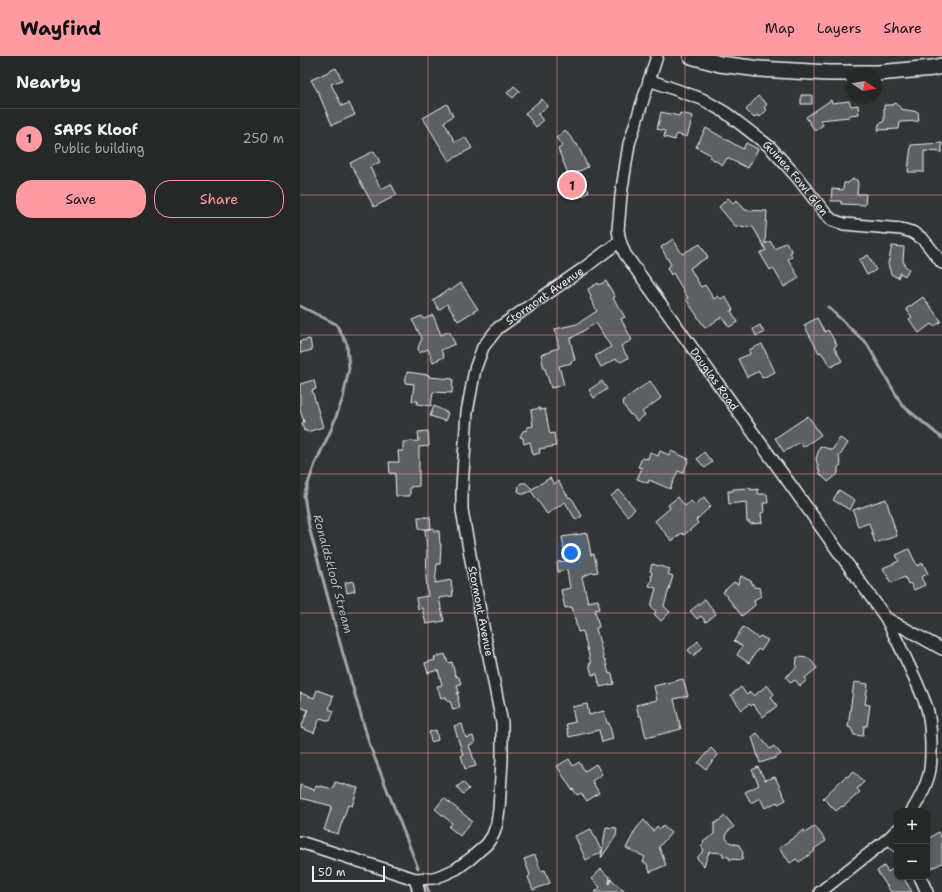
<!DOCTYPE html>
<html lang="en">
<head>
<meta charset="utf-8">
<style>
	body { margin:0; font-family:"Shantell Sans",sans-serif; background:#323434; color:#f1f3f6 }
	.controls { position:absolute; right:12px; bottom:12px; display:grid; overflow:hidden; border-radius:8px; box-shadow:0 1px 3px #0004 }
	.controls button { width:36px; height:36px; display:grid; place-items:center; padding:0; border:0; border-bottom:1px solid #424445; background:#262828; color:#f1f3f6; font:20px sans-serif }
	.compass { position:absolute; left:546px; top:12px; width:36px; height:36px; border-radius:50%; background:#262828; box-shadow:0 1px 3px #0004; rotate:102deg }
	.scale { position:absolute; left:12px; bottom:10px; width:73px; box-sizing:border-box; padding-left:4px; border:2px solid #e8f1f8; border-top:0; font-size:11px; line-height:14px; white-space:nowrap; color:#e8f1f8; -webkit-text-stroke:3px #2a2d2e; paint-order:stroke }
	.you { position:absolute; left:271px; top:497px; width:14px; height:14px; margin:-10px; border:3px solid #fff; border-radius:50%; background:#1a73e8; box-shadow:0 0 0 6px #1a73e833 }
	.badge { display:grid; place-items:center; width:26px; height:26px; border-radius:50%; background:#ff9aa2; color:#111; font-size:13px; font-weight:700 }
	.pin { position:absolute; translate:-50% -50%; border:2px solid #fff; box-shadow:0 1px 4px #0006 }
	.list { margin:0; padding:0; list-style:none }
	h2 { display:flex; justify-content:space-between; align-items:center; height:52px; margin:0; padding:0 16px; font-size:17px }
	h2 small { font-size:13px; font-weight:400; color:#a4a6a8 }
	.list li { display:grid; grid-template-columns:26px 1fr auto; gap:12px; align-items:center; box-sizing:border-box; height:60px; padding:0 16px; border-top:1px solid #424445 }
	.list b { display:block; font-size:15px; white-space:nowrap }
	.list p { margin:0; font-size:13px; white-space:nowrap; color:#a4a6a8 }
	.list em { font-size:13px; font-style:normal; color:#a4a6a8 }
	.actions { display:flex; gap:8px; padding:12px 16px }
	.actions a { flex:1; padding:9px 0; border:1px solid #ff9aa2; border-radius:16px; text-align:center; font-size:14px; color:#ff9aa2 }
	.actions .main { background:#ff9aa2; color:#111 }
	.map { position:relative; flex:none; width:642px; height:836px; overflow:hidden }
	header { display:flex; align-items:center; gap:24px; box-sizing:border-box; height:56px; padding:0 20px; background:#ff9aa2; color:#111 }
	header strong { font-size:19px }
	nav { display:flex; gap:22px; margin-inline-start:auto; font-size:14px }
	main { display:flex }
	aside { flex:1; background:#262828 }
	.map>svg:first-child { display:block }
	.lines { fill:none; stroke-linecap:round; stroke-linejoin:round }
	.stream { stroke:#9fa5aa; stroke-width:3 }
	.building { fill:#5c6063; stroke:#e8f1f8 }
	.minor-casing { stroke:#e8f1f8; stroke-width:14 }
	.secondary-casing { stroke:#e8f1f8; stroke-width:18 }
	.minor { stroke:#2a2d2e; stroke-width:11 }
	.secondary { stroke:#2a2d2e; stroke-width:15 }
	.grid { fill:none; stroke:#ff9aa2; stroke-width:1; stroke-opacity:0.55 }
	.labels { text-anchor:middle; stroke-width:3; stroke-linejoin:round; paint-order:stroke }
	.street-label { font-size:11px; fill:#e8f1f8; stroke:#2a2d2e }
	.water-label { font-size:12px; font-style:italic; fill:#b1b8be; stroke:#2a2d2e }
</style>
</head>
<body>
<header>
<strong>Wayfind</strong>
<nav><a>Map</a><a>Layers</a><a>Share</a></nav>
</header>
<main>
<aside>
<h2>Nearby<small></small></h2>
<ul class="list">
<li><span class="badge">1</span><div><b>SAPS Kloof</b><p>Public building</p></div><em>250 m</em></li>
</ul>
<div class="actions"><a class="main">Save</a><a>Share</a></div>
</aside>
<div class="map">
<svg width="642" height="836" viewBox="0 0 642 836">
	<rect width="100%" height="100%" fill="#323536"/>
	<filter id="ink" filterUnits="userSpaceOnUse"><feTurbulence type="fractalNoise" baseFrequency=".025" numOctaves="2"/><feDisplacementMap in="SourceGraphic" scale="8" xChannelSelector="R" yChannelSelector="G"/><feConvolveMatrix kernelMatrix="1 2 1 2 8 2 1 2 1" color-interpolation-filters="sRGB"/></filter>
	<g filter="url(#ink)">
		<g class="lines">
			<path class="stream" d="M 0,250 L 36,268 L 47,288 L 49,312 L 43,342 L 31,374 L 15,408 L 4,439 L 9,471 L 43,598 L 70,690 L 118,812
				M 528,251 L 567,288 L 602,349 L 642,382
				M 126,830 L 129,836"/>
		</g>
		<path class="building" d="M 36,12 L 42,24 L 31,28 L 42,50 L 49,47 L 55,59 L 32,69 L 18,36 L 11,24 Z
			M 214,30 L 220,35 L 213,42 L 207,37 Z
			M 501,39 L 512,39 L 512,48 L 501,48 Z
			M 458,40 L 467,48 L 464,52 L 467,54 L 460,61 L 457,59 L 454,62 L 446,54 Z
			M 242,43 L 248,50 L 238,58 L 243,65 L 236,71 L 225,57 Z
			M 531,44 L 532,47 L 549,45 L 551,50 L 558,49 L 559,58 L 549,59 L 549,61 L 520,64 L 523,69 L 515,75 L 506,61 Z
			M 596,47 L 601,53 L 618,56 L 619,65 L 600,66 L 599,73 L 578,74 L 579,68 L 584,65 L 584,49 L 592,49 Z
			M 147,48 L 153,60 L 144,66 L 155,86 L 165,81 L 172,92 L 149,105 L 123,62 Z
			M 361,56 L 379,60 L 380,57 L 393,60 L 387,81 L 376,78 L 375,84 L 364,81 L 365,75 L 357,73 Z
			M 406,72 L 443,93 L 446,87 L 458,93 L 448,112 L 427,102 L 423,109 L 409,101 L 411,99 L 396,91 Z
			M 265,74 L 276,88 L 277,88 L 288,111 L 269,120 L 258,93 L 263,90 L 256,82 Z
			M 642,87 L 642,96 L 624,95 L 624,116 L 608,116 L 611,89 Z
			M 74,95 L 80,106 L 70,111 L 81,133 L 91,128 L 97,139 L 74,151 L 50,107 Z
			M 275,117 L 289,135 L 283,140 L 269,122 Z
			M 553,123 L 557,124 L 558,128 L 557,138 L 566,138 L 565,149 L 541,148 L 541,145 L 531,145 L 532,133 L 543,134 L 544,127 L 548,127 Z
			M 428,142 L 433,147 L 437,144 L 445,154 L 467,155 L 465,188 L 470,185 L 475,193 L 486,186 L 492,196 L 490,197 L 492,201 L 488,203 L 499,222 L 484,231 L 473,212 L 470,214 L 460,197 L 466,194 L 453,171 L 435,170 L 419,151 Z
			M 373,183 L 382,198 L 400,188 L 408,201 L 390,212 L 401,231 L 405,229 L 414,243 L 418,240 L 421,243 L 425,240 L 433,254 L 431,255 L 438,266 L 429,271 L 422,261 L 405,272 L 386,243 L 388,242 L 373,217 L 371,219 L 367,212 L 371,209 L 361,191 Z
			M 592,190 L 604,191 L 603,204 L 605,210 L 609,213 L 605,220 L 600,217 L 598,222 L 591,218 L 588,208 Z
			M 568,199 L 576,214 L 567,219 L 559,204 Z
			M 306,225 L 315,241 L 313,242 L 325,261 L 321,263 L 332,284 L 321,290 L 328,302 L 321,306 L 316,303 L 301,311 L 295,300 L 311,291 L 296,267 L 270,283 L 275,304 L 271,305 L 272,307 L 259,310 L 264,329 L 251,332 L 245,313 L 244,313 L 241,298 L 251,296 L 251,294 L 259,292 L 255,273 L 277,268 L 297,255 L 290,242 L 291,241 L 288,233 L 298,227 L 299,229 Z
			M 161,227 L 178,253 L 158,265 L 147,248 L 139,254 L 133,244 L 149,233 L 150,235 Z
			M 623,241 L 641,265 L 634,271 L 631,268 L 619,277 L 609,263 L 612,261 L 606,253 Z
			M 133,259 L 141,279 L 149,275 L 155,288 L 141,294 L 144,301 L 133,306 L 128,293 L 119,297 L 118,292 L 122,282 L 112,264 L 122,260 L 124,263 Z
			M 517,262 L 525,276 L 528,274 L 537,289 L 534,291 L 542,305 L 531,311 L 521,296 L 519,297 L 504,269 Z
			M 460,269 L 464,277 L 456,280 L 453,273 Z
			M 10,283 L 12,294 L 0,297 L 0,285 Z
			M 462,288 L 475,316 L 462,322 L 459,315 L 447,321 L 438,303 L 450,298 L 449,294 Z
			M 107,316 L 129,319 L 129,321 L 153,323 L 152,337 L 133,336 L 131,350 L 117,348 L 118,345 L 112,345 L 114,328 L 105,327 Z
			M 14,324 L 16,333 L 12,334 L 23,371 L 7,376 L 6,374 L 4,375 L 2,367 L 4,366 L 0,354 L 0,328 Z
			M 302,325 L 307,333 L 294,342 L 289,334 Z
			M 350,325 L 361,342 L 342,356 L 345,359 L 337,365 L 331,358 L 330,359 L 323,348 L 324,347 L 322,345 Z
			M 134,350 L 148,357 L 145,365 L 130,360 Z
			M 240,352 L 240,354 L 245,353 L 250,378 L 254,377 L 256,390 L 239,393 L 240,397 L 233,399 L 230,386 L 224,388 L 223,382 L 220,381 L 223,375 L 227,374 L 227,371 L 233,370 L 231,354 Z
			M 508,360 L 521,379 L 503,391 L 500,386 L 484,396 L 475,382 Z
			M 128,375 L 129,390 L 119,391 L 119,430 L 110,431 L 110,440 L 96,440 L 95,417 L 90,418 L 89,406 L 99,406 L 98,395 L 103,395 L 103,386 L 119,385 L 118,376 Z
			M 540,382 L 548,387 L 539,401 L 541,409 L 538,411 L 538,418 L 528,426 L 520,418 L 516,403 L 520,390 L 532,394 Z
			M 360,395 L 369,399 L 371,395 L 389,403 L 383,417 L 378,415 L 370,433 L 349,424 L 348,427 L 337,423 L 342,412 L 338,411 L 342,402 L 345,403 L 346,402 L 348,403 L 350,396 L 358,400 Z
			M 404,396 L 412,406 L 405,412 L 397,403 Z
			M 250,422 L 254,428 L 258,425 L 269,442 L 270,441 L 273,444 L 282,460 L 276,464 L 265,446 L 247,458 L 231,435 L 224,438 L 221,438 L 218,435 L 219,430 L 221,427 L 226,427 L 232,433 Z
			M 451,432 L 451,434 L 458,433 L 458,438 L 467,438 L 468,447 L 463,447 L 464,456 L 461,457 L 462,467 L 450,468 L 450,466 L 447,466 L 446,446 L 429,448 L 428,435 L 433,435 L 433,433 Z
			M 319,434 L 335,453 L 327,460 L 311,440 Z
			M 539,434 L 555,444 L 550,454 L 533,444 Z
			M 378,441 L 385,450 L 391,445 L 395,449 L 404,441 L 411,450 L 396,464 L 398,467 L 384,479 L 382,477 L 372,485 L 355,465 L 370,452 L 368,449 Z
			M 586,443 L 597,480 L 575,487 L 569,467 L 558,471 L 553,454 Z
			M 118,461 L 130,461 L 131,473 L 119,473 Z
			M 134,472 L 134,475 L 139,475 L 140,488 L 141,488 L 140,508 L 137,508 L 135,527 L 151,524 L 153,540 L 139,542 L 144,565 L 126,568 L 122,552 L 118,553 L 116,542 L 128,540 L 126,522 L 127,494 L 125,474 Z
			M 287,477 L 291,499 L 294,498 L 298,516 L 291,517 L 282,521 L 288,546 L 298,544 L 300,553 L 295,554 L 299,571 L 296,572 L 304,604 L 305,603 L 309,618 L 312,617 L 314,628 L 300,631 L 297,618 L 292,619 L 289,608 L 291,608 L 283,575 L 278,576 L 272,551 L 265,552 L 261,534 L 270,532 L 267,514 L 258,516 L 257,506 L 266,505 L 262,481 Z
			M 609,493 L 617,510 L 623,507 L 628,518 L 621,521 L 625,529 L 614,534 L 610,527 L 608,528 L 605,521 L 591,527 L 583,512 L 599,505 L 596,499 Z
			M 352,508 L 370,513 L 368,518 L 373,520 L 364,550 L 370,556 L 361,565 L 354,558 L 356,556 L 351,550 L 356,532 L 349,530 L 352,522 L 351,521 L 352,516 L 350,515 Z
			M 441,520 L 451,525 L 454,531 L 460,532 L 461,535 L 461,540 L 454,544 L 455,549 L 442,560 L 423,536 L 434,526 L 438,528 Z
			M 53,525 L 55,535 L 47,537 L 45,527 Z
			M 405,543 L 416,558 L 406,566 L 401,560 L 397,563 L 390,555 Z
			M 443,571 L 458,582 L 460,580 L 468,584 L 461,595 L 458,593 L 449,607 L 437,599 L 442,590 L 434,585 Z
			M 398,585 L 403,591 L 393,600 L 388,594 Z
			M 145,598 L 148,607 L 152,606 L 155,619 L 157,621 L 159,621 L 161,628 L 157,629 L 159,637 L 157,637 L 159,643 L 158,643 L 160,652 L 153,654 L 150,645 L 148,646 L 146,641 L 141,642 L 137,630 L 142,629 L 138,614 L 128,617 L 125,607 L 135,604 L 134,601 Z
			M 497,601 L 509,602 L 517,612 L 505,622 L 507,624 L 500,630 L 495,624 L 491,627 L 486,621 L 496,612 Z
			M 383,623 L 388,640 L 374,643 L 381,673 L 346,682 L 341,660 L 339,660 L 336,649 L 357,644 L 354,630 Z
			M 554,626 L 568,628 L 565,648 L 570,649 L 567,670 L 564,670 L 563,680 L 554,679 L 551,672 L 548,671 Z
			M 467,629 L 474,638 L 471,641 L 477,650 L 463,661 L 453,648 L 451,650 L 449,648 L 442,654 L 431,639 L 441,631 L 447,639 L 450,636 L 454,640 Z
			M 17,634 L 33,640 L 29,653 L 34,655 L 30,665 L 20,662 L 14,677 L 1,672 L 8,654 L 0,651 L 0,637 L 14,642 Z
			M 287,648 L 289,659 L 304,655 L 307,667 L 309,667 L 313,683 L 302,686 L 299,674 L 269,681 L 266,668 L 275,666 L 272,651 Z
			M 162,668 L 166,682 L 173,680 L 175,687 L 169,689 L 176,710 L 165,713 L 161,699 L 163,699 L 154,670 Z
			M 136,674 L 138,684 L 131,686 L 129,676 Z
			M 457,677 L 470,693 L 474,690 L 481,698 L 475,702 L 460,707 L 452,681 Z
			M 411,692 L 418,699 L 406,713 L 398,707 Z
			M 269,703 L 273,710 L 279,706 L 285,715 L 296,708 L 302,718 L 292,725 L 299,737 L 287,745 L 281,737 L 277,739 L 273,733 L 272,734 L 257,710 Z
			M 458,711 L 465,724 L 475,721 L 486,744 L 478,748 L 477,746 L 465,752 L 460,742 L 451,747 L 445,736 L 459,729 L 452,714 Z
			M 554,715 L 564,726 L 557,733 L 560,736 L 543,751 L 542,750 L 536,755 L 523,742 L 546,720 L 547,721 Z
			M 35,726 L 58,732 L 52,750 L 48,749 L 38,778 L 24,774 L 32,750 L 0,742 L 0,729 L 14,734 L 16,730 L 20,731 L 20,730 L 33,733 Z
			M 163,726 L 169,733 L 163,738 L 157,731 Z
			M 144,742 L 172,765 L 160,780 L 149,771 L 152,767 L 135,753 Z
			M 425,760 L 434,771 L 427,776 L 426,782 L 429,786 L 439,789 L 443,796 L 442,804 L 429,803 L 429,801 L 423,800 L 423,797 L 409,796 L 404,810 L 397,802 L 404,794 L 401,790 L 404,787 L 403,786 L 414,778 L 414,768 Z
			M 344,764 L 353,775 L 357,770 L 360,773 L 363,770 L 371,777 L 359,791 L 366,809 L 350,816 L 347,808 L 343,806 L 345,801 L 326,792 L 336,773 Z
			M 515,770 L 526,785 L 514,793 L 515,795 L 499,806 L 496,803 L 490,807 L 479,792 L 504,774 L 505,777 Z
			M 306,771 L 317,772 L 316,780 L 301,802 Z
			M 291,773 L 302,796 L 286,804 L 275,780 Z
			M 638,776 L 642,783 L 642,807 L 632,812 L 627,802 L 627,784 Z
			M 235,799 L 241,815 L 245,814 L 250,827 L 233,834 L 228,821 L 230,819 L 224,803 Z
			M 584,810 L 588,816 L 597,810 L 597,821 L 603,821 L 612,836 L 591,836 L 577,815 Z
			M 301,813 L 309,821 L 310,821 L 309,828 L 311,823 L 323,834 L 324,836 L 295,836 L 300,831 L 292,823 Z"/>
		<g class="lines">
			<defs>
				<g id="minor">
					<path id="s1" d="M 357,0 L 329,88 L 321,139 L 318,174 L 320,185 L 325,198 L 586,562 L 642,593"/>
					<path id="s2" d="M 349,24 L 402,43 L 426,57 L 470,91 L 497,121 L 525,157 L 532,164 L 544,168 L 601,173 L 612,176 L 623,183 L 642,207"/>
					<path d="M 586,562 C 600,591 616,621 627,652 C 631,666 632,697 630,713 C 628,728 620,742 612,755"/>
					<path d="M 589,782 L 597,790"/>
					<path id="s3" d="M 0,786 L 115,823 L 134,822 L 145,818 L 156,813 L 170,803 L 187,788 L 193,779 L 197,767 L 199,753 L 202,704 L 202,667 L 180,555 L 162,454 L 162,432 L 167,356 L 175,313 L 183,291 L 198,272 L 284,212 L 320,185"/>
					<path d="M 620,821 L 627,836"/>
					<path d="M 115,823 L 119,836"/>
					<path d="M 520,836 L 589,782 L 597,774"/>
				</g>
				<path id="secondary" d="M 391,0 L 420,8 L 459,13 L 529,17 L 578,17 L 633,12 L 642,10"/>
			</defs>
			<use href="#minor" class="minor-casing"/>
			<use href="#secondary" class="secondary-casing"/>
			<use href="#minor" class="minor"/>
			<use href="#secondary" class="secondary"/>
		</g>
	</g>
	<path class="grid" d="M 128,0 L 128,836M 257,0 L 257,836M 385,0 L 385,836M 514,0 L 514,836M 0,139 L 642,139M 0,279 L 642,279M 0,418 L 642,418M 0,557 L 642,557M 0,697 L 642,697"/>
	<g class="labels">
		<g class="street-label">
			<text dy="4" stroke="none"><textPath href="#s2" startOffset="180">Guinea Fowl Glen</textPath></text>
			<text dy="4" stroke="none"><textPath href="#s3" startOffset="790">Stormont Avenue</textPath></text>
			<text dy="4" stroke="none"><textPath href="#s1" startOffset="358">Douglas Road</textPath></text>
			<text transform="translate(181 555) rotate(79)" y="4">Stormont Avenue</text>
		</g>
		<g class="water-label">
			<text transform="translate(33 518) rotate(75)" y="4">Ronaldskloof Stream</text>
		</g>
	</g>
</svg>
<div class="controls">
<button>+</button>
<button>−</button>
</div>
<svg class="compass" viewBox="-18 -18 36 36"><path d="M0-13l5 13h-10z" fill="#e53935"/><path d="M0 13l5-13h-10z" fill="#a4a6a8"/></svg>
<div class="scale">50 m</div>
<div class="you"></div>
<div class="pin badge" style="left:272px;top:129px">1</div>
</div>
</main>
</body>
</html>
